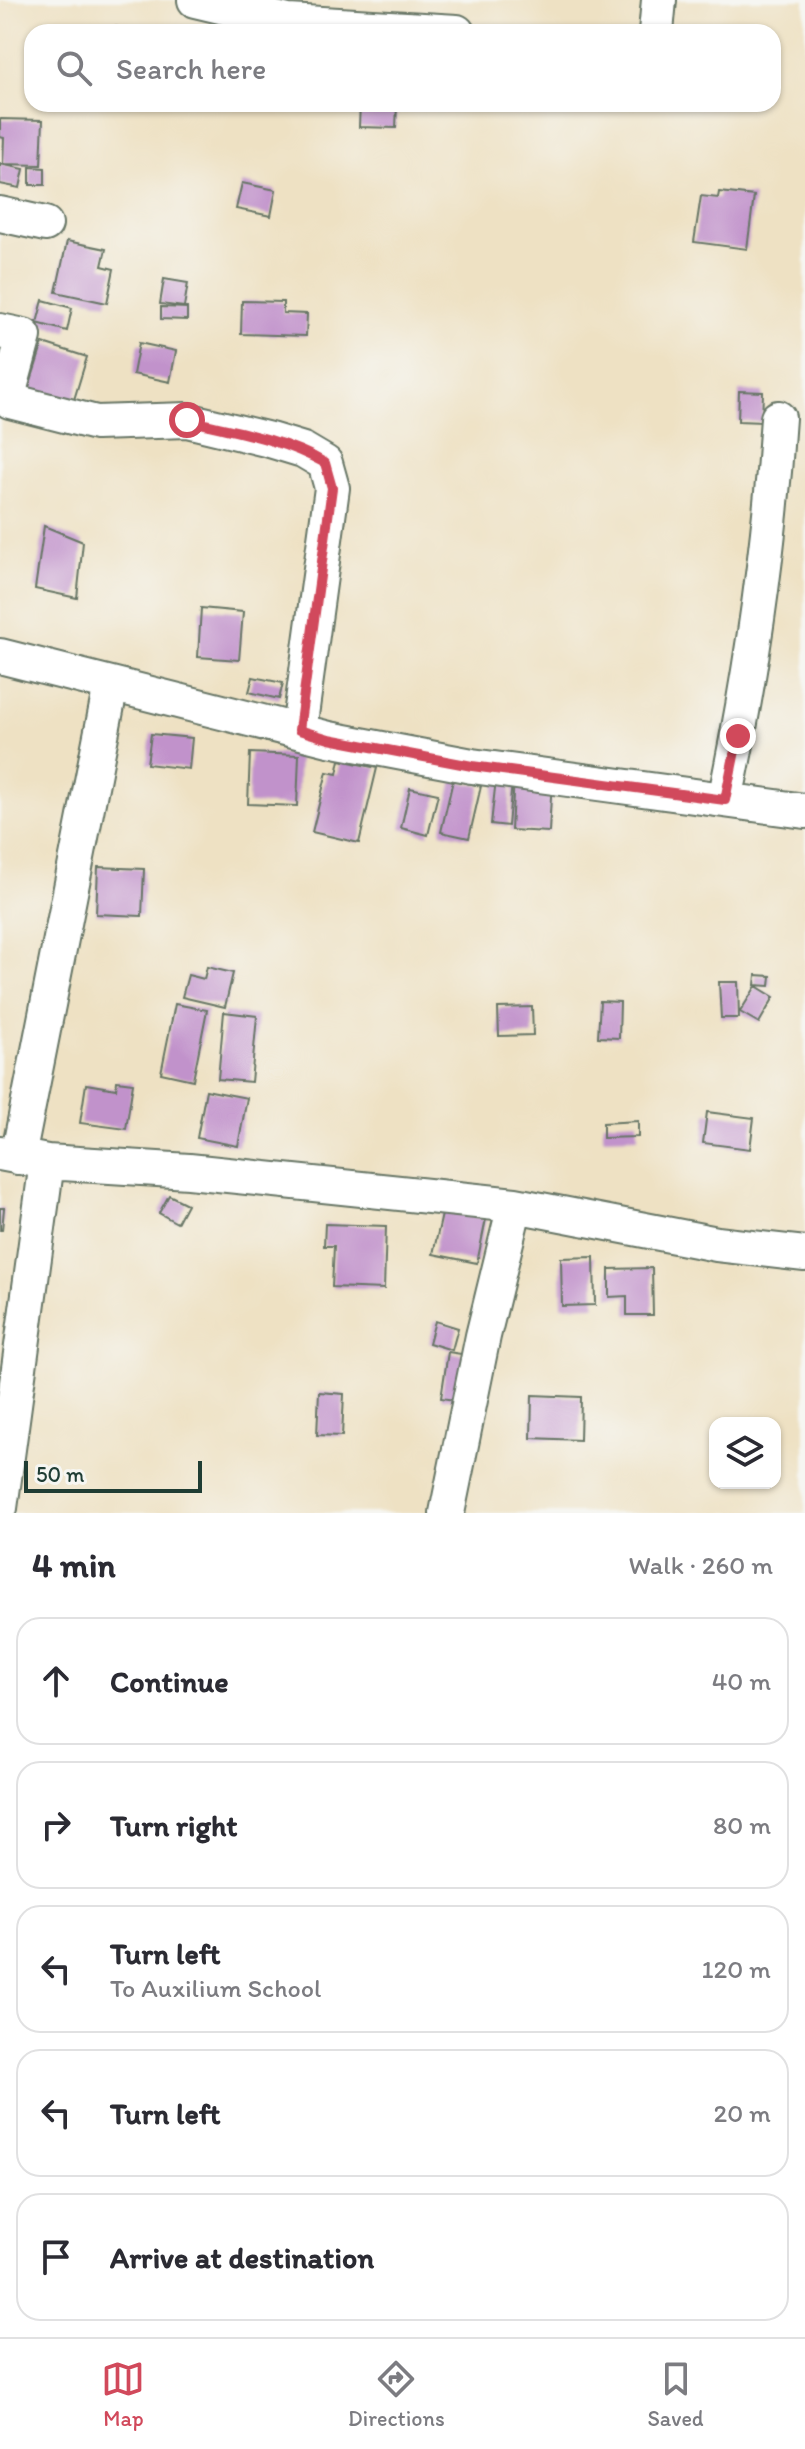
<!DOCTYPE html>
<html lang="en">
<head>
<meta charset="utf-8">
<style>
	body { margin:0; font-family:Itim,sans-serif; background:#f7f7f7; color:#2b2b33 }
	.controls { position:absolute; right:24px; bottom:24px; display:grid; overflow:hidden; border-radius:16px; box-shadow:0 2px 6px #0004 }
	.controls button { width:72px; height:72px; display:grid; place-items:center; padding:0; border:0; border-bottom:2px solid #e1e1e2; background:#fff; color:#2b2b33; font:40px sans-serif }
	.scale { position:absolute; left:24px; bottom:20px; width:178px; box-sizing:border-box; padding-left:8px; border:4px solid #1f3d34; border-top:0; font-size:22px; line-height:28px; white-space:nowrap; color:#1f3d34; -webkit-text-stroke:6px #f6f6f2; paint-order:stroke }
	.stop { position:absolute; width:24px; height:24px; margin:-18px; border:6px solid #d1495b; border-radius:50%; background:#fff }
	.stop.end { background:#d1495b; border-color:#fff; box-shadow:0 2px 8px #0008 }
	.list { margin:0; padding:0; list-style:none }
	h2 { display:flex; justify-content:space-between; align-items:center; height:104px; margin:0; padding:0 32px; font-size:34px }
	h2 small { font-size:26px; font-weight:400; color:#7c7c81 }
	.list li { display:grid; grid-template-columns:52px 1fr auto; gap:24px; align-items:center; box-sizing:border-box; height:128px; margin:0 16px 16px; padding:0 16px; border:2px solid #e1e1e2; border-radius:24px }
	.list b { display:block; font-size:30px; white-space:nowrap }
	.list p { margin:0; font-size:26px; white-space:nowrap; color:#7c7c81 }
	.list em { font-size:26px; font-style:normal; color:#7c7c81 }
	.icon { flex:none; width:44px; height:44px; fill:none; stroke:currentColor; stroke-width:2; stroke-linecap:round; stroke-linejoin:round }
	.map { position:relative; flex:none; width:805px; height:1513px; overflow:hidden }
	.search { position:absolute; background:#fff; box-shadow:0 2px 6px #0004; left:24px; right:24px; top:24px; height:88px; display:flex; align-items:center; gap:20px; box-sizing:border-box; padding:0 28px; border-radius:24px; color:#7c7c81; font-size:30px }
	.sheet { height:824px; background:#fff }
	nav { display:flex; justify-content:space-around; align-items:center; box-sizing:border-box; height:112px; border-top:2px solid #e1e1e2; background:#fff; font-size:22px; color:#7c7c81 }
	nav a { display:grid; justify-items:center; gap:4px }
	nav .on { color:#d1495b }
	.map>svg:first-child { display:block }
	.building { fill:#c192cb }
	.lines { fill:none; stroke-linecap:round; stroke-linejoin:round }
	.minor-casing { stroke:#677666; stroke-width:38 }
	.minor { stroke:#fff; stroke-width:34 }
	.route { stroke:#d1495b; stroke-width:10 }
</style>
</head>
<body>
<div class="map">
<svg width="805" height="1513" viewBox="0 0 805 1513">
	<rect width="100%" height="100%" fill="#f6f6f2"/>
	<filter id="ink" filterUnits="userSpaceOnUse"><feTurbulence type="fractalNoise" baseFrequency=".0125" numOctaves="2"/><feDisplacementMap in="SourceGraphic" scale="16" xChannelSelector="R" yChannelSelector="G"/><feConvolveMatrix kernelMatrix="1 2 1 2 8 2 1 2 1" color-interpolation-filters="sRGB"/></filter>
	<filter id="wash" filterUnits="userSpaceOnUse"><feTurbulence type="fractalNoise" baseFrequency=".006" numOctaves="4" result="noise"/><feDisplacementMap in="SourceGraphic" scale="32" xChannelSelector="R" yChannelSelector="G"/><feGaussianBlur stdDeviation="1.8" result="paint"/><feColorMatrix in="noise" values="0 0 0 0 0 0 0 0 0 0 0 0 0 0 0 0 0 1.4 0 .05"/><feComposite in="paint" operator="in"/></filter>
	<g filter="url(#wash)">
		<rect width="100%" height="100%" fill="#eee1c3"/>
		<g id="blocks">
			<path class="building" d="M 87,25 L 119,27 L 119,32 L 86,32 Z
				M 56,28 L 56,32 L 37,32 L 37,29 Z
				M 360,104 L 397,104 L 396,128 L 359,127 Z
				M 0,119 L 43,120 L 41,165 L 3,164 L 4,138 L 0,137 Z
				M 0,164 L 24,169 L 20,188 L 0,184 Z
				M 30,167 L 45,168 L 45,185 L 30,185 Z
				M 242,183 L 276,190 L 271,216 L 236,209 Z
				M 719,192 L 754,196 L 747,249 L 694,242 L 701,196 L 718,198 Z
				M 67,241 L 106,249 L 102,266 L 114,269 L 107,303 L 56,292 Z
				M 164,279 L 188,283 L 184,307 L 160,304 Z
				M 43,300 L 72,308 L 67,331 L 37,323 Z
				M 242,301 L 283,302 L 283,313 L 307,314 L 306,336 L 241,334 Z
				M 161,307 L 187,308 L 187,320 L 161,319 Z
				M 43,343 L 87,357 L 73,403 L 28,390 Z
				M 139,343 L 176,351 L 170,382 L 133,374 Z
				M 739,391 L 763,392 L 762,422 L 738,421 Z
				M 44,526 L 83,542 L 77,598 L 35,589 Z
				M 201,608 L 243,612 L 239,660 L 198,657 Z
				M 253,677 L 283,683 L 279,699 L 249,692 Z
				M 151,734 L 192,738 L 189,769 L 147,764 Z
				M 250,753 L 299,755 L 297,806 L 248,804 Z
				M 340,760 L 377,768 L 359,843 L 312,832 L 327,772 L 337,774 Z
				M 514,777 L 552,779 L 549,832 L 511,830 Z
				M 496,779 L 512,781 L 508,826 L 491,824 Z
				M 453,780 L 481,786 L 469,838 L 441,832 Z
				M 410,788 L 438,794 L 428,835 L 401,828 Z
				M 98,867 L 144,869 L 142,916 L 96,914 Z
				M 207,967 L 233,973 L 225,1007 L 182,997 L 188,975 L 204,979 Z
				M 756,975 L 771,976 L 770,986 L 755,985 Z
				M 719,982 L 738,982 L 739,1018 L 721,1018 Z
				M 756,986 L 774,997 L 759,1023 L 740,1012 Z
				M 600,1001 L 620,1002 L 619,1038 L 598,1037 Z
				M 175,1004 L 207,1010 L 193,1080 L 161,1073 Z
				M 532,1007 L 533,1035 L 499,1036 L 498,1008 Z
				M 224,1012 L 257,1016 L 251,1082 L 218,1079 Z
				M 117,1081 L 133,1083 L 126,1129 L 80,1123 L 86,1084 L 116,1089 Z
				M 206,1090 L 247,1098 L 238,1146 L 197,1138 Z
				M 707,1112 L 754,1118 L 750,1149 L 703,1143 Z
				M 638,1121 L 638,1137 L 603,1138 L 603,1123 Z
				M 169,1195 L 187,1204 L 177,1223 L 159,1213 Z
				M 0,1208 L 4,1208 L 2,1230 L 0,1230 Z
				M 443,1210 L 486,1219 L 477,1263 L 433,1254 Z
				M 325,1224 L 386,1226 L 384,1289 L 332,1287 L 334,1246 L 324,1246 Z
				M 594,1257 L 595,1305 L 562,1306 L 561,1258 Z
				M 652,1268 L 653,1315 L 627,1315 L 627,1296 L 609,1297 L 609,1269 Z
				M 435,1321 L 458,1328 L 452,1350 L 429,1343 Z
				M 448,1352 L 468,1355 L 461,1401 L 441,1398 Z
				M 319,1392 L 344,1394 L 342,1436 L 317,1435 Z
				M 532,1395 L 581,1397 L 580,1440 L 531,1438 Z"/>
		</g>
	</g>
	<g filter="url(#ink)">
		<use href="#blocks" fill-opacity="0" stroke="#677666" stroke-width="2"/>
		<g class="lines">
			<defs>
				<path id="minor" d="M 195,0 L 288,22 L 457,32
					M 656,32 L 659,0
					M 0,214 L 45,224
					M 0,331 L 24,336 L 11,384 L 10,401 L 96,423 L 187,420 L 270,440 L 303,450 L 325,463 L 332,488 L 299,730
					M 0,656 L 329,739 L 472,766 L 805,811
					M 725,800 C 751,675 770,545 778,418
					M 0,1153 L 47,1162 L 189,1171 L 515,1205 L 717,1244 L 805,1254
					M 18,1157 L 111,685
					M 0,1508 L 47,1162
					M 447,1513 L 483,1336 L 515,1205"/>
			</defs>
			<use href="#minor" class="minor-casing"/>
			<use href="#minor" class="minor"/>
		</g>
	</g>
	<g class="lines" filter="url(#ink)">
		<path class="route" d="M 187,420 C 234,431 283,439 325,463 L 332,488 L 299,730 L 329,739 L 472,766 L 725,800 L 738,736"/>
	</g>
</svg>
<div class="controls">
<button><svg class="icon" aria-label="layers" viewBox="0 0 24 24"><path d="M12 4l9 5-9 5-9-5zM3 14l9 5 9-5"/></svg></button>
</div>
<div class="scale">50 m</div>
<div class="stop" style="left:187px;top:420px"></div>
<div class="stop end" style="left:738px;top:736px"></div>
<div class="search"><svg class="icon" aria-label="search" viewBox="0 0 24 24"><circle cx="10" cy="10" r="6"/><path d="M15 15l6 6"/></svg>Search here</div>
</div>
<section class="sheet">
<h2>4 min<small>Walk · 260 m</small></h2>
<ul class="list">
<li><svg class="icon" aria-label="ahead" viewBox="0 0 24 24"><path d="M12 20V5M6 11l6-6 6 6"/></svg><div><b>Continue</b></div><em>40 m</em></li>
<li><svg class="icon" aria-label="right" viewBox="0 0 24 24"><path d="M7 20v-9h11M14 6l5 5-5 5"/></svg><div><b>Turn right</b></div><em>80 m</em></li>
<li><svg class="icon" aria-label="left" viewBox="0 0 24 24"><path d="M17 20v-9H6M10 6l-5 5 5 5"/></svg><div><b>Turn left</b><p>To Auxilium School</p></div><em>120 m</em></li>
<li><svg class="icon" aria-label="left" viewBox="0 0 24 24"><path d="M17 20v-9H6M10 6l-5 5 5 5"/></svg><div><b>Turn left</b></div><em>20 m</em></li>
<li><svg class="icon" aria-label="arrive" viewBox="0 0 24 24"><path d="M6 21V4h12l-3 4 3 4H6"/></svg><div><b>Arrive at destination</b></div></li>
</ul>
</section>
<nav>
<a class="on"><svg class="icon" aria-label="map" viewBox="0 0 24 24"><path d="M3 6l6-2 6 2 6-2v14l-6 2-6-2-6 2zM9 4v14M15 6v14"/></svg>Map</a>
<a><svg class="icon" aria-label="directions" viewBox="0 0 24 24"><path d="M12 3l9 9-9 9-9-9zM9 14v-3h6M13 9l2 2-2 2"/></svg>Directions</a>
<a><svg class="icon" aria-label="saved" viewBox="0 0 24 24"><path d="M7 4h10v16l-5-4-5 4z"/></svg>Saved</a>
</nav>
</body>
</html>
